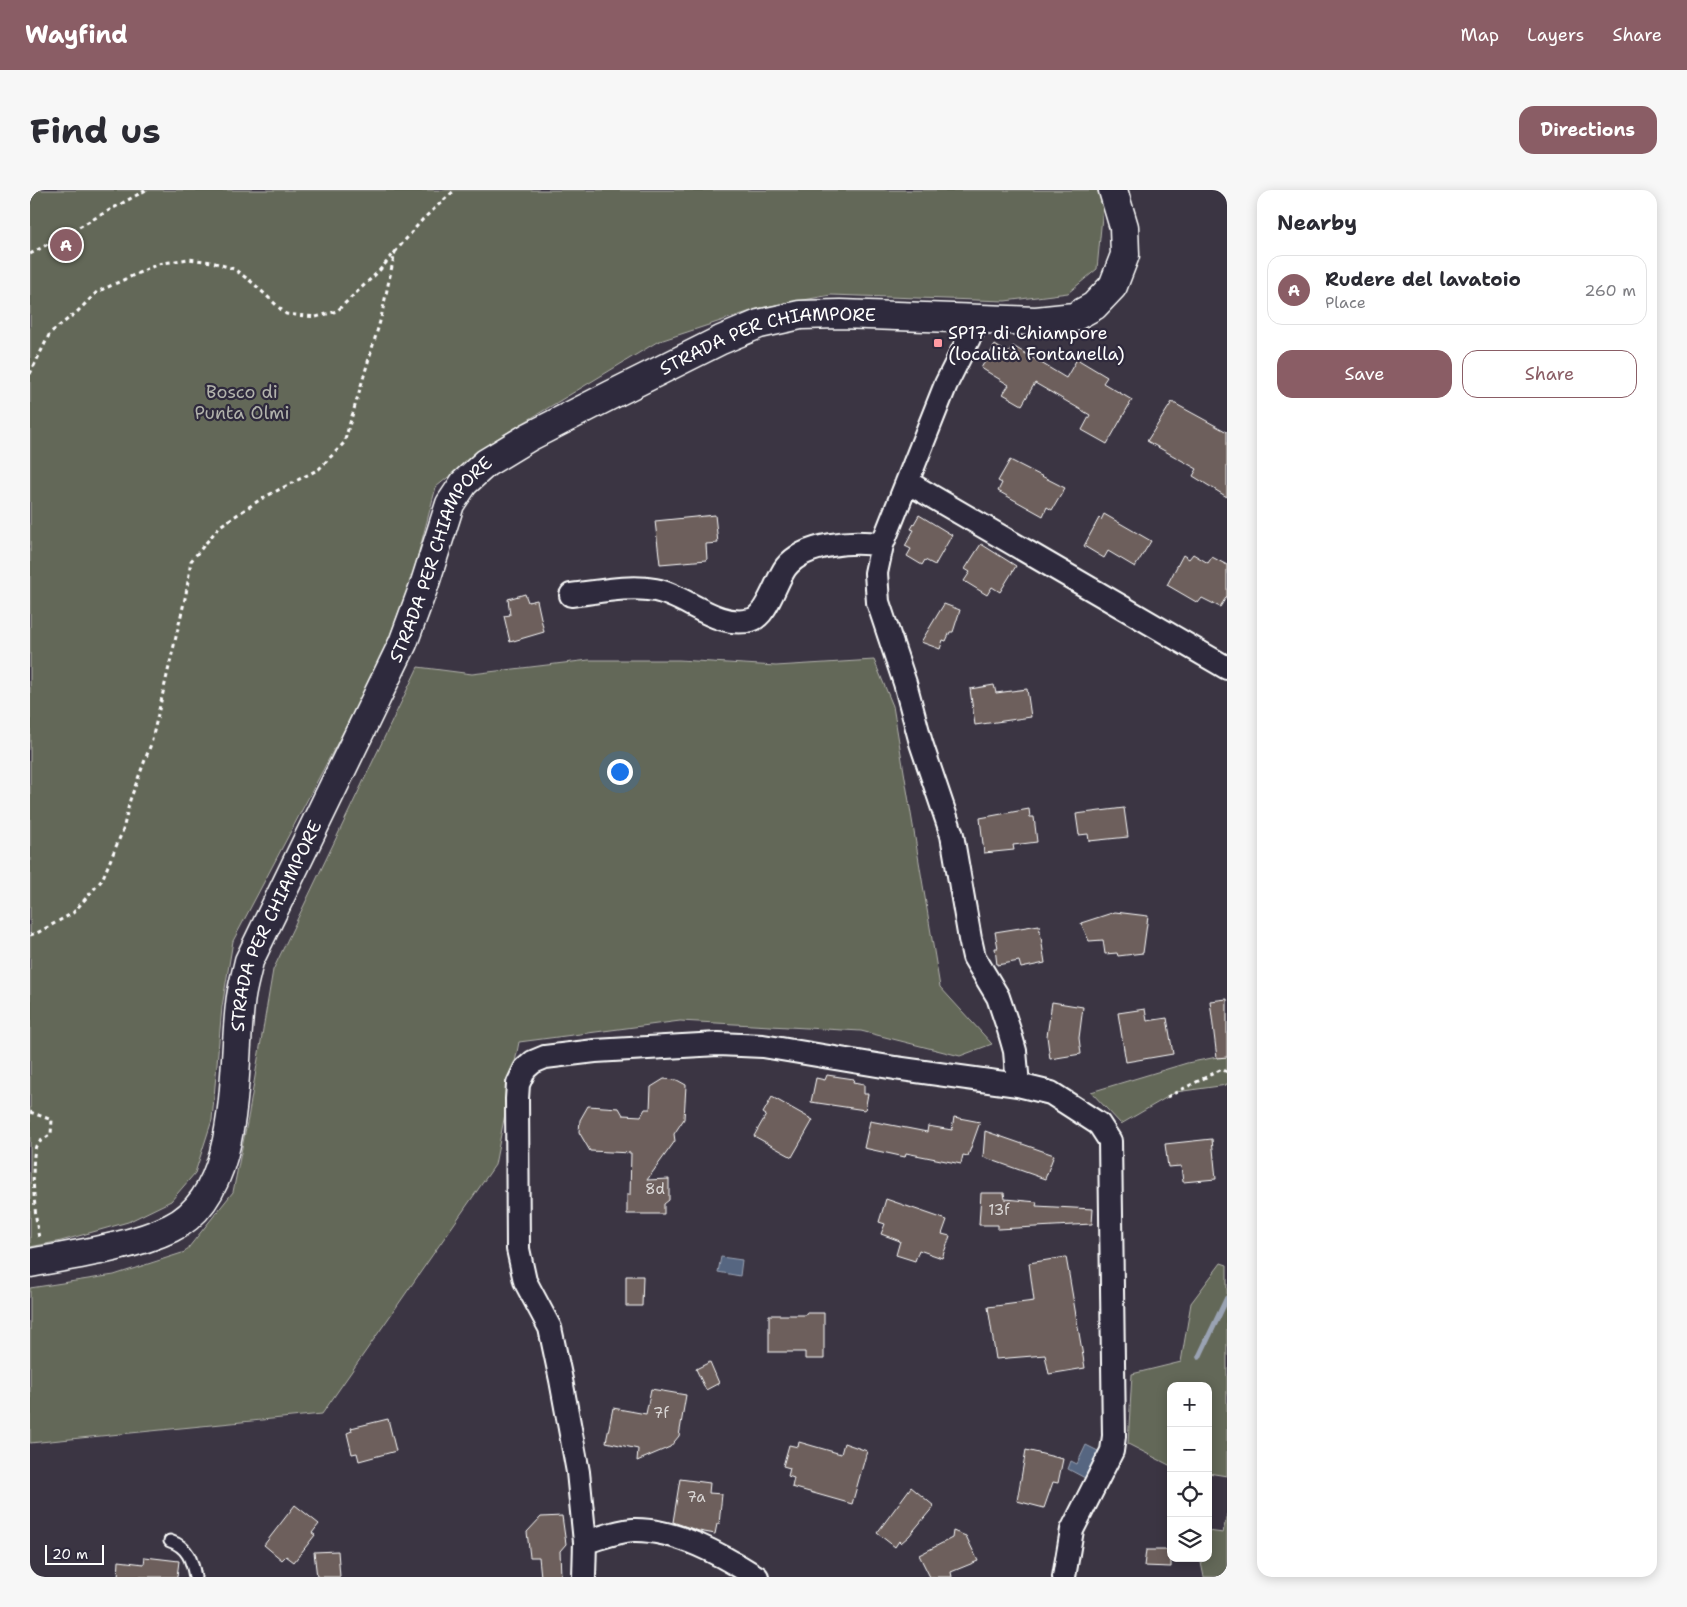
<!DOCTYPE html>
<html lang="en">
<head>
<meta charset="utf-8">
<style>
	body { margin:0; font-family:"Shantell Sans",sans-serif; background:#f7f7f7; color:#2b2b33 }
	.controls { position:absolute; right:15px; bottom:15px; display:grid; overflow:hidden; border-radius:10px; box-shadow:0 2px 12px #0003 }
	.controls button { width:45px; height:45px; display:grid; place-items:center; padding:0; border:0; border-bottom:1px solid #e1e1e2; background:#fff; color:#2b2b33; font:25px sans-serif }
	.scale { position:absolute; left:15px; bottom:12px; width:59px; box-sizing:border-box; padding-left:5px; border:2px solid #fff; border-top:0; font-size:14px; line-height:18px; white-space:nowrap; color:#fff; -webkit-text-stroke:4px #2f2a3d; paint-order:stroke }
	.you { position:absolute; left:589px; top:581px; width:18px; height:18px; margin:-12px; border:4px solid #fff; border-radius:50%; background:#1a73e8; box-shadow:0 0 0 8px #1a73e833 }
	.badge { display:grid; place-items:center; width:32px; height:32px; border-radius:50%; background:#8a5d65; color:#fff; font-size:16px; font-weight:700 }
	.pin { position:absolute; translate:-50% -50%; border:2px solid #fff; box-shadow:0 1px 5px #0006 }
	.list { margin:0; padding:0; list-style:none }
	h2 { display:flex; justify-content:space-between; align-items:center; height:65px; margin:0; padding:0 20px; font-size:21px }
	h2 small { font-size:16px; font-weight:400; color:#7c7c81 }
	.list li { display:grid; grid-template-columns:32px 1fr auto; gap:15px; align-items:center; box-sizing:border-box; height:70px; margin:0 10px 10px; padding:0 10px; border:1px solid #e1e1e2; border-radius:15px }
	.list b { display:block; font-size:19px; white-space:nowrap }
	.list p { margin:0; font-size:16px; white-space:nowrap; color:#7c7c81 }
	.list em { font-size:16px; font-style:normal; color:#7c7c81 }
	.actions { display:flex; gap:10px; padding:15px 20px }
	.actions a { flex:1; padding:11px 0; border:1px solid #8a5d65; border-radius:15px; text-align:center; font-size:18px; color:#8a5d65 }
	.actions .main { background:#8a5d65; color:#fff }
	.icon { flex:none; width:28px; height:28px; fill:none; stroke:currentColor; stroke-width:2; stroke-linecap:round; stroke-linejoin:round }
	.map { position:relative; flex:none; width:1197px; height:1387px; overflow:hidden; border-radius:15px }
	header { display:flex; align-items:center; gap:30px; box-sizing:border-box; height:70px; padding:0 25px; background:#8a5d65; color:#fff }
	header strong { font-size:24px }
	nav { display:flex; gap:28px; margin-inline-start:auto; font-size:18px }
	.intro { display:flex; align-items:center; justify-content:space-between; box-sizing:border-box; height:120px; padding:0 30px }
	h1 { margin:0; font-size:35px }
	.button { padding:12px 22px; border-radius:15px; background:#8a5d65; color:#fff; font-size:18px; font-weight:700 }
	main { display:flex; gap:30px; padding:0 30px }
	aside { flex:1; background:#fff; border-radius:15px; box-shadow:0 2px 12px #0003 }
	.map>svg:first-child { display:block }
	.green { fill:#646759; stroke:#b2b3ac }
	.water { fill:#576681; stroke:#9aa3b3 }
	.lines { fill:none; stroke-linecap:round; stroke-linejoin:round }
	.stream { stroke:#9aa3b3; stroke-width:5.5 }
	.building { fill:#6d5f5b; stroke:#fff }
	.lane-casing { stroke:#fff; stroke-width:15 }
	.street-casing { stroke:#fff; stroke-width:26 }
	.secondary-casing { stroke:#fff; stroke-width:31 }
	.path { stroke:#fff; stroke-width:3; stroke-dasharray:4 4; stroke-linecap:butt }
	.lane { stroke:#2f2a3d; stroke-width:11 }
	.street { stroke:#2f2a3d; stroke-width:22 }
	.secondary { stroke:#2f2a3d; stroke-width:28 }
	.poi-dot { fill:#ff9aa2; stroke:#2f2a3d; stroke-width:2 }
	.labels { text-anchor:middle; stroke-width:4.5; stroke-linejoin:round; paint-order:stroke }
	.number-label { font-size:15px; fill:#dad7d6 }
	.poi-label { font-size:18px; fill:#fff; stroke:#2f2a3d; text-anchor:start }
	.street-label { font-size:18px; fill:#fff; stroke:#2f2a3d }
	.park-label { font-size:18px; fill:#b2b3ac; stroke:#2f2a3d }
</style>
</head>
<body>
<header>
<strong>Wayfind</strong>
<nav><a>Map</a><a>Layers</a><a>Share</a></nav>
</header>
<div class="intro"><h1>Find us</h1><a class="button">Directions</a></div>
<main>
<div class="map">
<svg width="1197" height="1387" viewBox="0 0 1197 1387">
	<rect width="100%" height="100%" fill="#3b3543"/>
	<filter id="ink" filterUnits="userSpaceOnUse"><feTurbulence type="fractalNoise" baseFrequency=".02" numOctaves="2"/><feDisplacementMap in="SourceGraphic" scale="10" xChannelSelector="R" yChannelSelector="G"/><feConvolveMatrix kernelMatrix="1 2 1 2 8 2 1 2 1" color-interpolation-filters="sRGB"/></filter>
	<g filter="url(#ink)">
		<path class="green" d="M 0,0 L 1067,0 L 1073,16 L 1067,79 L 1038,103 L 975,111 L 801,105 L 730,118 L 627,152 L 460,253 L 406,297 L 383,384 L 350,472 L 203,751 L 192,817 L 182,930 L 165,983 L 141,1011 L 98,1032 L 31,1051 L 0,1057 Z
			M 559,470 L 649,470 L 746,476 L 844,470 L 863,516 L 910,797 L 962,854 L 930,866 L 831,841 L 650,831 L 489,852 L 465,975 L 292,1224 L 0,1253 L 0,1098 L 84,1085 L 155,1062 L 203,1002 L 218,928 L 243,780 L 388,477 L 442,484 Z
			M 1197,865 L 1197,895 L 1146,902 L 1091,934 L 1061,902 L 1157,873 Z
			M 1191,1073 L 1197,1075 L 1197,1286 L 1178,1283 L 1178,1196 L 1141,1196 L 1141,1276 L 1098,1254 L 1102,1184 L 1151,1172 L 1161,1113 Z
			M 1197,1324 L 1197,1387 L 1174,1387 L 1170,1368 L 1178,1368 L 1178,1341 L 1193,1343 Z"/>
		<path class="water" d="M 691,1067 L 712,1070 L 710,1086 L 688,1082 Z
			M 1056,1255 L 1068,1261 L 1055,1288 L 1038,1279 L 1041,1271 L 1047,1274 Z"/>
		<g class="lines">
			<path class="stream" d="M 1169,1167 L 1197,1108"/>
		</g>
		<path class="building" d="M 965,155 L 978,163 L 983,156 L 1036,188 L 1047,169 L 1077,187 L 1073,193 L 1102,210 L 1077,254 L 1052,240 L 1060,225 L 1005,193 L 992,215 L 973,204 L 979,195 L 951,178 Z
			M 1142,212 L 1197,242 L 1197,307 L 1163,286 L 1167,279 L 1117,251 Z
			M 980,270 L 1035,298 L 1022,320 L 1017,317 L 1013,326 L 968,301 L 972,293 L 968,291 Z
			M 1074,324 L 1121,351 L 1105,377 L 1078,361 L 1074,368 L 1054,356 L 1069,328 L 1071,330 Z
			M 685,325 L 688,353 L 676,354 L 677,370 L 630,374 L 625,331 Z
			M 889,325 L 922,345 L 905,375 L 895,370 L 892,375 L 877,366 L 881,359 L 875,356 L 884,340 L 881,339 Z
			M 951,354 L 986,376 L 970,402 L 962,397 L 957,405 L 934,391 L 940,382 L 935,379 Z
			M 1163,364 L 1178,373 L 1182,367 L 1197,375 L 1197,406 L 1190,417 L 1172,408 L 1168,413 L 1137,395 L 1153,365 L 1159,369 Z
			M 495,404 L 498,412 L 507,410 L 514,442 L 480,452 L 474,426 L 480,425 L 478,409 Z
			M 914,414 L 930,420 L 923,442 L 920,442 L 916,451 L 913,450 L 910,459 L 891,452 Z
			M 964,495 L 966,503 L 997,499 L 1001,527 L 945,535 L 940,499 Z
			M 1094,618 L 1098,647 L 1059,651 L 1058,644 L 1049,645 L 1046,624 Z
			M 999,619 L 1000,627 L 1004,627 L 1007,652 L 983,655 L 984,660 L 954,663 L 950,628 Z
			M 1085,722 L 1118,726 L 1113,763 L 1088,766 L 1087,763 L 1075,764 L 1073,750 L 1059,751 L 1051,733 Z
			M 1009,735 L 1015,773 L 991,778 L 989,771 L 967,775 L 965,758 L 968,758 L 965,742 Z
			M 1197,809 L 1197,867 L 1187,868 L 1180,811 Z
			M 1022,812 L 1053,817 L 1049,848 L 1051,864 L 1020,869 L 1017,846 Z
			M 1115,819 L 1117,831 L 1137,828 L 1143,864 L 1096,872 L 1088,823 Z
			M 797,885 L 824,889 L 823,892 L 834,894 L 834,904 L 838,904 L 835,920 L 781,912 L 786,888 L 795,890 Z
			M 634,889 L 647,890 L 656,895 L 654,929 L 644,944 L 645,951 L 617,990 L 639,989 L 639,1010 L 634,1014 L 634,1024 L 597,1024 L 597,1005 L 600,1005 L 601,963 L 560,961 L 549,942 L 550,930 L 558,916 L 589,918 L 593,925 L 611,926 L 615,919 L 620,919 L 621,897 Z
			M 742,907 L 783,930 L 762,967 L 724,946 L 736,925 L 733,923 Z
			M 924,927 L 950,932 L 938,966 L 933,965 L 931,974 L 876,963 L 875,967 L 834,958 L 840,931 L 897,942 L 898,936 L 922,940 Z
			M 955,941 L 1024,965 L 1015,989 L 953,967 Z
			M 1182,949 L 1186,989 L 1153,992 L 1151,976 L 1138,977 L 1135,954 Z
			M 951,1003 L 974,1003 L 975,1009 L 1007,1012 L 1006,1016 L 1063,1019 L 1062,1034 L 968,1039 L 968,1035 L 949,1035 Z
			M 856,1009 L 917,1030 L 912,1044 L 920,1046 L 912,1068 L 889,1060 L 885,1071 L 866,1065 L 870,1051 L 851,1044 L 855,1034 L 849,1032 Z
			M 1036,1067 L 1055,1178 L 1019,1184 L 1015,1165 L 966,1169 L 958,1117 L 1004,1111 L 999,1073 Z
			M 596,1086 L 613,1086 L 612,1116 L 596,1116 Z
			M 776,1123 L 794,1123 L 794,1169 L 775,1169 L 775,1162 L 739,1162 L 739,1125 L 776,1125 Z
			M 680,1172 L 689,1193 L 676,1200 L 666,1179 Z
			M 621,1199 L 656,1205 L 649,1246 L 640,1257 L 607,1271 L 608,1259 L 576,1252 L 583,1218 L 616,1224 Z
			M 358,1229 L 366,1261 L 329,1271 L 327,1263 L 322,1264 L 317,1243 L 322,1241 L 321,1238 Z
			M 769,1252 L 811,1264 L 814,1253 L 837,1261 L 822,1314 L 762,1297 L 764,1288 L 758,1286 L 760,1278 L 753,1276 L 759,1255 L 768,1257 Z
			M 996,1260 L 1033,1269 L 1028,1293 L 1023,1292 L 1014,1318 L 987,1311 Z
			M 650,1289 L 680,1293 L 679,1303 L 692,1304 L 689,1334 L 687,1334 L 685,1344 L 669,1341 L 643,1332 Z
			M 881,1297 L 904,1316 L 879,1346 L 871,1353 L 869,1351 L 865,1357 L 847,1343 Z
			M 265,1315 L 289,1334 L 282,1343 L 285,1345 L 264,1372 L 256,1366 L 252,1370 L 234,1355 Z
			M 532,1326 L 536,1354 L 530,1361 L 531,1387 L 511,1387 L 509,1367 L 500,1367 L 497,1342 L 511,1327 Z
			M 923,1341 L 936,1346 L 948,1371 L 921,1382 L 922,1387 L 900,1387 L 889,1365 L 922,1348 Z
			M 1116,1360 L 1141,1360 L 1141,1377 L 1114,1376 Z
			M 308,1361 L 310,1387 L 287,1387 L 284,1362 Z
			M 115,1367 L 149,1371 L 147,1387 L 88,1387 L 89,1371 L 114,1374 Z"/>
		<g class="lines">
			<defs>
				<path id="lane" d="M 140,1351 C 158,1357 162,1370 165,1387"/>
				<path id="street" d="M 948,130 L 916,194 L 852,355 L 846,383 L 848,412 L 875,493 L 891,553 L 922,645 L 940,749 L 944,767 L 968,807 L 979,840 L 985,861 L 988,895 L 1021,903 L 1069,934 L 1080,951 L 1084,1246 L 1082,1261 L 1042,1340 L 1034,1387
					M 877,292 L 1197,478
					M 541,405 C 568,402 598,395 625,400 C 657,406 687,439 721,430 C 737,426 746,390 756,377 C 775,353 824,350 852,355
					M 555,1352 C 570,1348 587,1341 603,1340 C 646,1339 692,1365 727,1387
					M 554,1387 L 555,1352 L 548,1282 L 531,1190 L 520,1138 L 495,1091 L 488,1059 L 487,909 L 488,894 L 495,879 L 503,872 L 515,867 L 565,861 L 688,854 L 733,856 L 865,878 L 988,895"/>
				<g id="secondary">
					<path id="s1" d="M 0,1073 C 43,1065 102,1057 141,1038 C 212,1004 202,882 210,815 C 211,801 216,785 219,771 L 373,453 L 394,396 L 420,314 L 434,293 L 456,273 L 499,247 L 581,205 L 691,150 L 729,134 L 770,125 L 810,124 L 1006,131 L 1044,127 L 1064,116 L 1083,96 L 1095,65 L 1094,37 L 1083,0"/>
				</g>
			</defs>
			<use href="#lane" class="lane-casing"/>
			<use href="#street" class="street-casing"/>
			<use href="#secondary" class="secondary-casing"/>
			<path class="path" d="M 0,64 L 116,0
				M 0,184 L 20,143 L 47,122 L 67,102 L 128,74 L 158,69 L 182,72 L 204,79 L 223,93 L 256,124 L 286,127 L 307,121 L 349,81 L 393,29 L 425,0
				M 0,745 L 7,743 L 43,723 L 72,690 L 93,640 L 100,610 L 121,554 L 156,404 L 161,371 L 190,336 L 231,309 L 289,279 L 314,253 L 351,128 L 365,62
				M 1137,907 L 1192,879 L 1197,882
				M 0,922 L 22,930 L 21,944 C 16,948 9,951 6,956 C 0,973 5,1027 9,1048"/>
			<use href="#lane" class="lane"/>
			<use href="#street" class="street"/>
			<use href="#secondary" class="secondary"/>
		</g>
	</g>
	<rect class="poi-dot" x="903" y="148" width="10" height="10" rx="2.5"/>
	<g class="labels">
		<g class="number-label">
			<text x="625" y="1004">8d</text>
			<text x="969" y="1025">13f</text>
			<text x="631" y="1228">7f</text>
			<text x="666" y="1312">7a</text>
		</g>
		<g class="poi-label">
			<text x="918" y="149">SP17 di Chiampore<tspan x="918" dy="21">(località Fontanella)</tspan></text>
		</g>
		<g class="street-label">
			<text dy="6" stroke="none"><textPath href="#s1" startOffset="1301">STRADA PER CHIAMPORE</textPath></text>
			<text dy="6" stroke="none"><textPath href="#s1" startOffset="881">STRADA PER CHIAMPORE</textPath></text>
			<text dy="6" stroke="none"><textPath href="#s1" startOffset="476">STRADA PER CHIAMPORE</textPath></text>
		</g>
		<g class="park-label">
			<text x="212" y="208">Bosco di<tspan x="212" dy="21">Punta Olmi</tspan></text>
		</g>
	</g>
</svg>
<div class="controls">
<button>+</button>
<button>−</button>
<button><svg class="icon" aria-label="locate" viewBox="0 0 24 24"><circle cx="12" cy="12" r="6"/><path d="M12 2v4M12 18v4M2 12h4M18 12h4"/></svg></button>
<button><svg class="icon" aria-label="layers" viewBox="0 0 24 24"><path d="M12 4l9 5-9 5-9-5zM3 14l9 5 9-5"/></svg></button>
</div>
<div class="scale">20 m</div>
<div class="you"></div>
<div class="pin badge" style="left:36px;top:55px">A</div>
</div>
<aside>
<h2>Nearby<small></small></h2>
<ul class="list">
<li><span class="badge">A</span><div><b>Rudere del lavatoio</b><p>Place</p></div><em>260 m</em></li>
</ul>
<div class="actions"><a class="main">Save</a><a>Share</a></div>
</aside>
</main>
</body>
</html>
